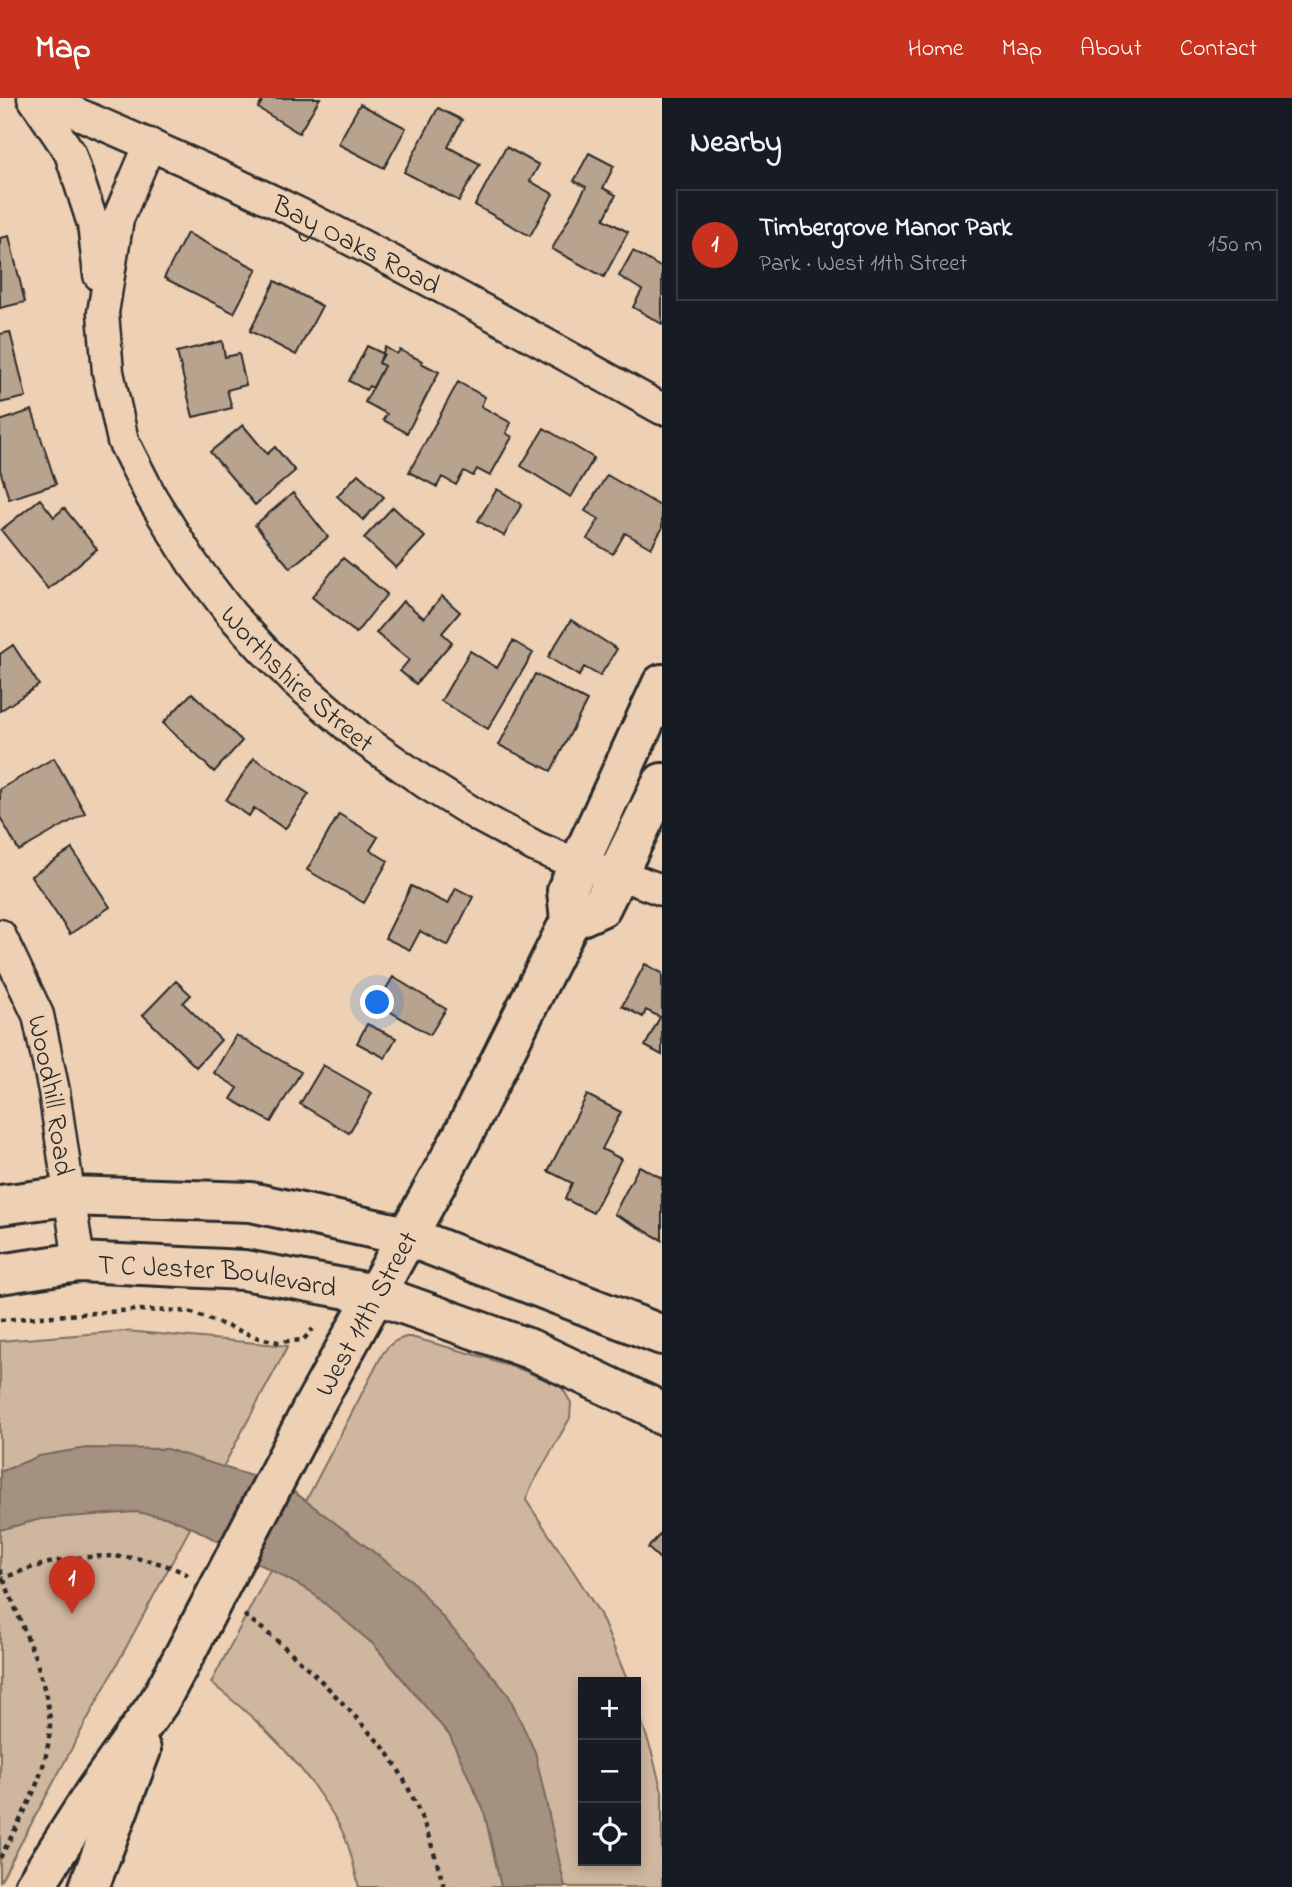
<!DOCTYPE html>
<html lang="en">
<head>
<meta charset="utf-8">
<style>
	body { margin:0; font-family:"Indie Flower",sans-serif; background:#242831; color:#f1f3f6 }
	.controls { position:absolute; right:21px; bottom:21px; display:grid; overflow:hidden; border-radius:0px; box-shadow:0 4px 10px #0003 }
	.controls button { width:63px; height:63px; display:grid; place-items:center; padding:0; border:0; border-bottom:2px solid #363941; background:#171b24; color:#f1f3f6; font:35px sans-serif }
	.you { position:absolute; left:378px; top:905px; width:24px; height:24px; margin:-18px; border:5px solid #fff; border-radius:50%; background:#1a73e8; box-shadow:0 0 0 10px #1a73e833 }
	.badge { display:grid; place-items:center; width:46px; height:46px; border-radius:50%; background:#c8321e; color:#fff; font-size:23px; font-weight:700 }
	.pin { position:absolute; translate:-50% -58px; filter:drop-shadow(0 2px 4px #0008) }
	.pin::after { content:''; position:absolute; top:37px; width:24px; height:21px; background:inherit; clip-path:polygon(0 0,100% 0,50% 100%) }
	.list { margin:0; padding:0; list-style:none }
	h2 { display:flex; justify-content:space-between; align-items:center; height:91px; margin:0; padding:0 28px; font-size:30px }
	h2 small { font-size:23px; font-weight:400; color:#9ea1a6 }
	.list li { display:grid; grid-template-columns:46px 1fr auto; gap:21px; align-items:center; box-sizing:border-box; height:112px; margin:0 14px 14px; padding:0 14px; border:2px solid #363941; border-radius:0px }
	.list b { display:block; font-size:26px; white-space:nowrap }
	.list p { margin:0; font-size:23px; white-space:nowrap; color:#9ea1a6 }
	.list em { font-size:23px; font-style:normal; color:#9ea1a6 }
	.icon { flex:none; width:38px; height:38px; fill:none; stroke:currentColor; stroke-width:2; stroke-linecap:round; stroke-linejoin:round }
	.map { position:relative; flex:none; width:662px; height:1789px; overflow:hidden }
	header { display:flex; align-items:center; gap:42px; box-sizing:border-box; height:98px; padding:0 35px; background:#c8321e; color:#fff }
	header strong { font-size:33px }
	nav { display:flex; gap:38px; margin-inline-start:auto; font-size:24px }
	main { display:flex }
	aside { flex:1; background:#171b24 }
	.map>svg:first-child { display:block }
	.green { fill:#cfb69e; stroke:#7d7064; stroke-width:2 }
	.water { fill:#a49180; stroke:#74685e; stroke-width:2 }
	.building { fill:#b8a38f; stroke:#2b2b2b; stroke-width:2 }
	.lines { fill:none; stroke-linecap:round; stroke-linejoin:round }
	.street-casing { stroke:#2b2b2b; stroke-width:35 }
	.secondary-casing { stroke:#2b2b2b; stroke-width:44 }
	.path { stroke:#2b2b2b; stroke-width:4.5; stroke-dasharray:5 5; stroke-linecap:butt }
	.street { stroke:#eed1b4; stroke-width:30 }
	.secondary { stroke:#eed1b4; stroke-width:38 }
	.secondary-bridge-casing { stroke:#2b2b2b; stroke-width:44; stroke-linecap:butt }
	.path-bridge { stroke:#2b2b2b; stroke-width:4.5; stroke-dasharray:5 5; stroke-linecap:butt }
	.secondary-bridge { stroke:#eed1b4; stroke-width:38 }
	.labels { text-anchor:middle; stroke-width:5; stroke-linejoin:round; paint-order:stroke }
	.street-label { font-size:28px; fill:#2b2b2b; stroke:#eed1b4 }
</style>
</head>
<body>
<header>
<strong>Map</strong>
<nav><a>Home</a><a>Map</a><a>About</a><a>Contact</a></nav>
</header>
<main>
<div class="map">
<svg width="662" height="1789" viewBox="0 0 662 1789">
	<rect width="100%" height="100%" fill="#eed1b4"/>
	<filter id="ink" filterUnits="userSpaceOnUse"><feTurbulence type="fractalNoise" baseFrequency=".0143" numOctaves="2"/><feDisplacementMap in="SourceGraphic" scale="14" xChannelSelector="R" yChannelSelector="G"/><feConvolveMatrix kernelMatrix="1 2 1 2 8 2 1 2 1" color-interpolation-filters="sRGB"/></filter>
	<g filter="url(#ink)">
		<path class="green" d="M 126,1233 L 288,1248 L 0,1784 L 0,1243 Z
			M 406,1239 L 411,1239 L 487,1260 L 525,1273 L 556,1286 L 563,1291 L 571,1305 L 570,1320 L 530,1391 L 526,1402 L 577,1479 L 600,1516 L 628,1584 L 583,1584 L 583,1763 L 636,1763 L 636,1606 L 652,1655 L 662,1694 L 662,1789 L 359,1789 C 355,1774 352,1757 346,1742 C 341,1728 331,1713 322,1700 C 292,1654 254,1618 211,1585 L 383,1255 C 389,1246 395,1242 406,1239 Z"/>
		<path class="water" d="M 86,1350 L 167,1351 L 289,1390 L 412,1483 L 508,1596 L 535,1654 L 565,1789 L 501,1789 L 484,1713 L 450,1638 L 374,1547 L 310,1493 L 195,1431 L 170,1420 L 136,1414 L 41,1421 L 0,1432 L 0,1374 L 39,1358 Z"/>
		<path class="building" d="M 264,0 L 320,0 L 299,35 L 258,10 Z
			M 360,6 L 406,30 L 384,70 L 338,46 Z
			M 438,10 L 462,22 L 448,49 L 480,66 L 459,103 L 404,74 Z
			M 506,49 L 539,67 L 530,83 L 553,96 L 530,138 L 475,107 Z
			M 589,55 L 614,68 L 603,90 L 616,97 L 604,121 L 628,134 L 604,179 L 552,151 L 586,89 L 574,83 Z
			M 187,135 L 257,171 L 234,215 L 164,180 Z
			M 9,138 L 25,204 L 0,210 L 0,140 Z
			M 633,153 L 662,170 L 662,226 L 633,209 L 642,192 L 619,178 Z
			M 275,183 L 322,208 L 296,257 L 250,233 Z
			M 10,234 L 26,299 L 0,305 L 0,236 Z
			M 222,243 L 225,259 L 239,256 L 246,287 L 227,292 L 232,310 L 193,319 L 177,254 Z
			M 367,248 L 384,256 L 379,265 L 384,268 L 373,290 L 369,288 L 366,292 L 349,283 Z
			M 385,249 L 397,256 L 400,252 L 422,263 L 421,265 L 439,274 L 407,335 L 383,322 L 387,316 L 365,304 L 384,268 L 379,265 Z
			M 458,284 L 485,299 L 481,308 L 511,325 L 506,335 L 512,339 L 490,378 L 477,371 L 473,378 L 464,373 L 456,387 L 442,379 L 437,389 L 409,374 Z
			M 32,312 L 56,386 L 9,401 L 0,372 L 0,323 Z
			M 243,327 L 267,356 L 275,349 L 295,373 L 255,407 L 210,354 Z
			M 544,330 L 594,360 L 571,399 L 521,368 Z
			M 358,376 L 384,399 L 363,422 L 337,398 Z
			M 607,377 L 662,409 L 662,431 L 651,450 L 625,435 L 613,456 L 587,441 L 599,421 L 585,413 Z
			M 497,391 L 522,406 L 504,438 L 478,423 Z
			M 293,395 L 328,439 L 290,470 L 255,427 Z
			M 40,401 L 54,419 L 64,410 L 97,451 L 48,491 L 1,432 Z
			M 393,409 L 425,439 L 396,470 L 364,440 Z
			M 343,460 L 387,496 L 356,535 L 312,499 Z
			M 442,498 L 460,514 L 442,535 L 452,544 L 416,586 L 400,573 L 409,562 L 376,535 L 403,503 L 424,520 Z
			M 571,522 L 617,551 L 600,578 L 584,569 L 579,578 L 548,559 Z
			M 513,543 L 533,555 L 488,631 L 441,603 L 470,553 L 497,570 Z
			M 13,547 L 39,587 L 0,613 L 0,556 Z
			M 535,576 L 587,603 L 551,673 L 499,647 Z
			M 192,595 L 242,643 L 214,674 L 163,625 Z
			M 54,660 L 85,715 L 19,753 L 0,719 L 0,691 Z
			M 254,660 L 309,696 L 285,731 L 254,710 L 249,718 L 226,702 Z
			M 339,716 L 378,739 L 370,752 L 388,763 L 364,805 L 307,772 Z
			M 72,751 L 110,809 L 70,836 L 31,778 Z
			M 411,788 L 448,806 L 456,790 L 473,799 L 448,848 L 420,833 L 410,852 L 385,840 Z
			M 645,866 L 662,875 L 662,957 L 645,948 L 660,919 L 646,912 L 643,919 L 622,908 Z
			M 393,879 L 446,911 L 430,937 L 377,906 Z
			M 176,883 L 191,897 L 183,905 L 221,942 L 196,969 L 143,917 Z
			M 367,926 L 396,940 L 385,960 L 357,945 Z
			M 236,937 L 301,974 L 271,1024 L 231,1001 L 238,990 L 214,975 Z
			M 323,967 L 372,995 L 349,1035 L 300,1006 Z
			M 587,997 L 621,1014 L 602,1051 L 621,1061 L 593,1115 L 565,1101 L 572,1085 L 548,1073 Z
			M 639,1068 L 662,1080 L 662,1142 L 614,1116 Z
			M 662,1434 L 662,1463 L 648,1450 Z"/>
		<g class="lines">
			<defs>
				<g id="street">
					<path d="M 33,0 L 70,55 L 93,126 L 99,177"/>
					<path id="s1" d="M 41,0 C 127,37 214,74 298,115 C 421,176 542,244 662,311"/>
					<path id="s2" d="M 150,46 L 118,121 L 103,215 L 108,274 L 123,343 L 152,400 L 193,466 L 231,516 L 263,551 L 295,583 L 360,639 L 427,686 L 480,719 L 536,749 L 579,767 L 618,776 L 662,792"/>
					<path id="s3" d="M 0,837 L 38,917 L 54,993 L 79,1164"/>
				</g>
				<g id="secondary">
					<path d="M 570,823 L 601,809 L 662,685"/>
					<path d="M 0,1107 L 69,1098 L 251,1104 L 407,1138 L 662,1237"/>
					<path id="s4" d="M 0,1176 L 79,1164 L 244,1172 L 375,1196 L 530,1251 L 650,1308 L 662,1317"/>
					<path id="s5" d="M 311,1313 L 463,1037 L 570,823 L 567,792 L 662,586"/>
					<path d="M 34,1789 L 94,1695 L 159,1604 L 187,1552"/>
					<path d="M 89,1789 L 141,1652"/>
				</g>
			</defs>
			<use href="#street" class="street-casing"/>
			<use href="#secondary" class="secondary-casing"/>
			<path class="path" d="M 0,1222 L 134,1212 L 180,1213 L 192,1215 L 259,1240 L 278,1244 L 303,1242 L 313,1231
				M 0,1482 C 55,1456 133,1447 188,1477
				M 244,1517 C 287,1548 325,1585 361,1625 C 371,1637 384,1648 392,1661 C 417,1701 432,1744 444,1789
				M 0,1760 C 22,1718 48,1676 50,1628 C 50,1607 42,1584 37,1564"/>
			<use href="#street" class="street"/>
			<use href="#secondary" class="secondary"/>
			<defs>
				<path id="secondary-bridge" d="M 187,1552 L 311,1313"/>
			</defs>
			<use href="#secondary-bridge" class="secondary-bridge-casing"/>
			<path class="path-bridge" d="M 0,1472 L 37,1564"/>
			<use href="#secondary-bridge" class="secondary-bridge"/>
		</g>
	</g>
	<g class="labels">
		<g class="street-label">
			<text dy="10" stroke="none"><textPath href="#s1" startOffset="348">Bay Oaks Road</textPath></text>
			<text dy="10" stroke="none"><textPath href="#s2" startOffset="604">Worthshire Street</textPath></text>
			<text dy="10" stroke="none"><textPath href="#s3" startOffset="170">Woodhill Road</textPath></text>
			<text dy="10" stroke="none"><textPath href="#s4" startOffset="219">T C Jester Boulevard</textPath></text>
			<text dy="10" stroke="none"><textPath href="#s5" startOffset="112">West 11th Street</textPath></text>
		</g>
	</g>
</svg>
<div class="controls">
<button>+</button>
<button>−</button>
<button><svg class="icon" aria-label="locate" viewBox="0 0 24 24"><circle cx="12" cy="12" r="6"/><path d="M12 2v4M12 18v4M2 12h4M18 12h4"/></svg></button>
</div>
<div class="you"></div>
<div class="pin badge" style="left:72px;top:1516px">1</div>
</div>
<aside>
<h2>Nearby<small></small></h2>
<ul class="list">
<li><span class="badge">1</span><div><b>Timbergrove Manor Park</b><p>Park · West 11th Street</p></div><em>150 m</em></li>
</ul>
</aside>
</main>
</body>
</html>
